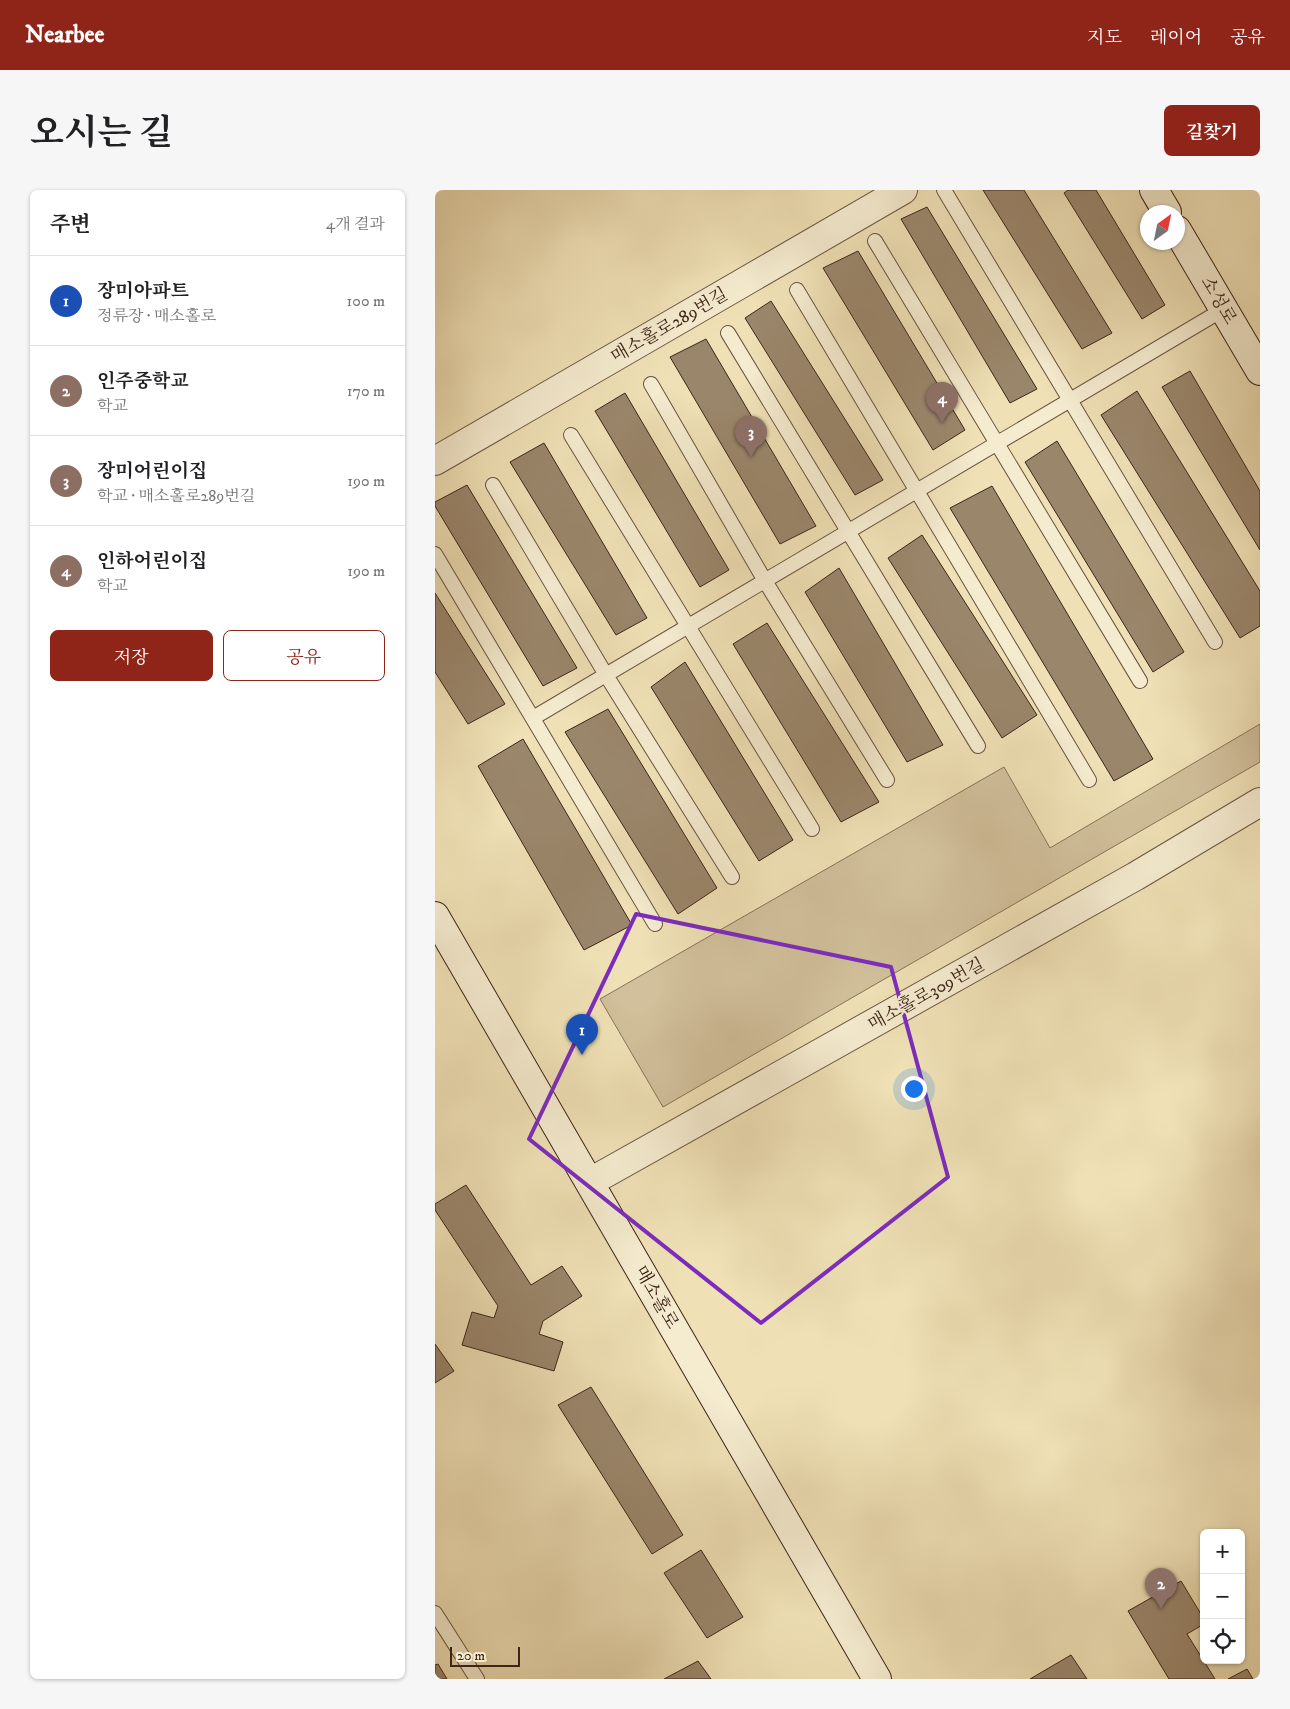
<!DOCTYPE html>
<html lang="ko">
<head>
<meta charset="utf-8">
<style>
	body { margin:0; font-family:"IM FELL DW Pica","Noto Serif KR",serif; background:#f6f6f6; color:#202124 }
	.controls { position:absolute; right:15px; bottom:15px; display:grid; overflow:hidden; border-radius:8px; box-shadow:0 1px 4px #0004 }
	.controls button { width:45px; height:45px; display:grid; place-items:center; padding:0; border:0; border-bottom:1px solid #e0e0e0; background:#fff; color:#202124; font:25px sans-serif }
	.compass { position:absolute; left:705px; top:15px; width:45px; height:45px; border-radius:50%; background:#fff; box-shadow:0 1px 4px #0004; rotate:33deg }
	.scale { position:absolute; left:15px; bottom:12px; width:70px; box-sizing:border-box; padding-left:5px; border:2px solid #3d251a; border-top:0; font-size:14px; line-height:18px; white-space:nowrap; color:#3d251a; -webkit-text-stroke:4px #f5ebcf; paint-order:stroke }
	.you { position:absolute; left:478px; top:898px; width:18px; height:18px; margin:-12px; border:4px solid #fff; border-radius:50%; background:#1a73e8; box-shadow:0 0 0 8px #1a73e833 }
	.badge { display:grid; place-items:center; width:32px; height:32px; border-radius:50%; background:#8f2418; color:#fff; font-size:16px; font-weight:700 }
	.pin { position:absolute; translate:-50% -41px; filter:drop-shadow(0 1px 2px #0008) }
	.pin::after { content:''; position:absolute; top:26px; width:18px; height:15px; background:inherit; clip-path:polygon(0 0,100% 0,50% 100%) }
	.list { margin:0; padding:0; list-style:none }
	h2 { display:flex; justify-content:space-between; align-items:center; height:65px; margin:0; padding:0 20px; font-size:21px }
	h2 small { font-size:16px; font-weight:400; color:#757577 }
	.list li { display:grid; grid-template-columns:32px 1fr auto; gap:15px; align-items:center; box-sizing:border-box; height:90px; padding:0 20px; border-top:1px solid #e0e0e0 }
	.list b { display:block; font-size:19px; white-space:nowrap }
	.list p { margin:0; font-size:16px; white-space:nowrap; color:#757577 }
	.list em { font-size:16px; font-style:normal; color:#757577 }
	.actions { display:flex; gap:10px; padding:15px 20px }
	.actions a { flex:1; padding:11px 0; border:1px solid #8f2418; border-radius:8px; text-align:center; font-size:18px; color:#8f2418 }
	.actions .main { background:#8f2418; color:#fff }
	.icon { flex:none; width:28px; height:28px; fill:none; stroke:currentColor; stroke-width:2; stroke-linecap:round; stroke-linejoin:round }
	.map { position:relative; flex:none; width:825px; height:1489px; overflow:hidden; border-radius:8px }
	header { display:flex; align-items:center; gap:30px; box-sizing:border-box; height:70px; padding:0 25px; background:#8f2418; color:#fff }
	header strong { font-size:24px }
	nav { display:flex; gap:28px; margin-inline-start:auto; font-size:18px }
	.intro { display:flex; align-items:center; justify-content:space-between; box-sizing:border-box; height:120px; padding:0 30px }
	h1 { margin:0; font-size:35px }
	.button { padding:12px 22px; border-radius:8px; background:#8f2418; color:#fff; font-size:18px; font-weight:700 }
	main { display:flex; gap:30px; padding:0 30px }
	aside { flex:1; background:#fff; border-radius:8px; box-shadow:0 1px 4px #0004 }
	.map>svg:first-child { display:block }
	.green { fill:#d1c09b; stroke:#87725a }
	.building { fill:#9a866b; stroke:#3d251a }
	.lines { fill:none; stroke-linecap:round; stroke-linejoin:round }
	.service-casing { stroke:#6a5441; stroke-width:16 }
	.minor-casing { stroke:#6a5441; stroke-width:30 }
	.tertiary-casing { stroke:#6a5441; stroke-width:30 }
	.secondary-casing { stroke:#3d251a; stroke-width:30 }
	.service { stroke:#f5ebcf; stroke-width:14 }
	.minor { stroke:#f5ebcf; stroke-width:28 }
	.tertiary { stroke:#f5ebcf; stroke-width:28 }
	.secondary { stroke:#f5ebcf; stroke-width:28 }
	.marked { fill:none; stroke:#7b2cbf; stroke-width:4; stroke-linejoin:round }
	.labels { text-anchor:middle; stroke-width:4; stroke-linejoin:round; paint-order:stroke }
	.street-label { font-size:18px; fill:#3d251a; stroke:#f5ebcf }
</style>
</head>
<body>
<header>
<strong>Nearbee</strong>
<nav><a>지도</a><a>레이어</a><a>공유</a></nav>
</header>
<div class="intro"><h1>오시는 길</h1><a class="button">길찾기</a></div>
<main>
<aside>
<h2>주변<small>4개 결과</small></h2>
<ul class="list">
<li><span class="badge" style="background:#1a4fb4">1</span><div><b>장미아파트</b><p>정류장 · 매소홀로</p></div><em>100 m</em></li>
<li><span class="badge" style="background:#8d6e63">2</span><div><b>인주중학교</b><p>학교</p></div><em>170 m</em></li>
<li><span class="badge" style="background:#8d6e63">3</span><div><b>장미어린이집</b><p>학교 · 매소홀로289번길</p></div><em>190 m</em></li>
<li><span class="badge" style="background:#8d6e63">4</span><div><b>인하어린이집</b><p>학교</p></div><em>190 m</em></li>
</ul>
<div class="actions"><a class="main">저장</a><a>공유</a></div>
</aside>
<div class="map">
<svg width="825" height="1489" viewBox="0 0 825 1489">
	<rect width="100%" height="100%" fill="#efe0b5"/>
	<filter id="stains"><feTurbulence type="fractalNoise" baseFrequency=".004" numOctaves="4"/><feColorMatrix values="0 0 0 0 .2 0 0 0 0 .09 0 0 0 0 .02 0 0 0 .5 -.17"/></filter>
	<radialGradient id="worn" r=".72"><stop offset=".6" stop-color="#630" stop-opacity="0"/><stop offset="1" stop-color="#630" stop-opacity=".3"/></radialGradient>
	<path class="green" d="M 825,534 L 825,572 L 228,917 L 165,809 L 569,577 L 615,658 Z"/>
	<path class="building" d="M 548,0 L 589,0 L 677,143 L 647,159 Z
		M 633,0 L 661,0 L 730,115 L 707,129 L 629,3 Z
		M 492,17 L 602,199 L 575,213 L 466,29 Z
		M 423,61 L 530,240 L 498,260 L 388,78 Z
		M 336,111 L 448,290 L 420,305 L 310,128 Z
		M 271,149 L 381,336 L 345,354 L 235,167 Z
		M 755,181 L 825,301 L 825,360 L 727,197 Z
		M 702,201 L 825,401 L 825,436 L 805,448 L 666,225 Z
		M 190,203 L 294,380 L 265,397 L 160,221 Z
		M 622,251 L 749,462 L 718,482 L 590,272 Z
		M 109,253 L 212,428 L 181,445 L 75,272 Z
		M 32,295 L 142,478 L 108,496 L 0,316 L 0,312 Z
		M 557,296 L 718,569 L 679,591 L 515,318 Z
		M 487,345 L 602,525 L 567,548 L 453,368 Z
		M 404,378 L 508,555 L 472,572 L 370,402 Z
		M 0,403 L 70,514 L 33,534 L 0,482 Z
		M 332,433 L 444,612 L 406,632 L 298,454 Z
		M 250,472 L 358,650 L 324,671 L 216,497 Z
		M 173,519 L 282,698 L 243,724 L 130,542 Z
		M 88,549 L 197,735 L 149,760 L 43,576 Z
		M 31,995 L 96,1095 L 127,1076 L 147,1106 L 108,1131 L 104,1144 L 128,1152 L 119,1181 L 27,1155 L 37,1122 L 59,1128 L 63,1116 L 0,1020 L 0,1014 Z
		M 0,1154 L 19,1181 L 0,1193 Z
		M 156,1197 L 248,1345 L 217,1364 L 123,1215 Z
		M 266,1360 L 308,1427 L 272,1448 L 229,1383 Z
		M 746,1391 L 769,1429 L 769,1434 L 752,1444 L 780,1489 L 734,1489 L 693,1421 Z
		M 636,1465 L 652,1489 L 595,1489 Z
		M 263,1471 L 276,1489 L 229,1489 Z
		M 3,1474 L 12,1489 L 0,1489 L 0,1475 Z
		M 812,1479 L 818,1489 L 793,1489 Z"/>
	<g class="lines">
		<defs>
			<path id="service" d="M 509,0 L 780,452
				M 440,51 L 705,491
				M 362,100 L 654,590
				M 293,143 L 543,556
				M 216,194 L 330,391 L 452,590
				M 136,245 L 377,639
				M 58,295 L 171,485 L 297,687
				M 0,364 L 220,734
				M 98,528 L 789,119
				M 0,1423 L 42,1489"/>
			<path id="minor" d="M 155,992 L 701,686 L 825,612"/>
			<path id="tertiary" d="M 0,271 L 468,0"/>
			<path id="secondary" d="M 719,0 L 732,22
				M 742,40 L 825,181
				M 0,726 L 442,1489"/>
		</defs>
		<use href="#service" class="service-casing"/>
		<use href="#minor" class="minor-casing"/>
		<use href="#tertiary" class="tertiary-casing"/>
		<use href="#secondary" class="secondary-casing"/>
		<use href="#service" class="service"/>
		<use href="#minor" class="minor"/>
		<use href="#tertiary" class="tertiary"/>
		<use href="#secondary" class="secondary"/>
	</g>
	<path class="marked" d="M 201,724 L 456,777 L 513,987 L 326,1133 L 94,949 Z"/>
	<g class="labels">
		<g class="street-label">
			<text transform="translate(784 110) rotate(60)" y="6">소성로</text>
			<text transform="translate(234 135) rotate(-30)" y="6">매소홀로289번길</text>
			<text transform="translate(491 804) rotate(-29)" y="6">매소홀로309번길</text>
			<text transform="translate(222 1107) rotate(60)" y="6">매소홀로</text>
		</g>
	</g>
	<rect width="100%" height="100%" filter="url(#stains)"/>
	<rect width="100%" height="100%" fill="url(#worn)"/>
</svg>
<div class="controls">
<button>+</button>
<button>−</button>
<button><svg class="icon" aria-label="locate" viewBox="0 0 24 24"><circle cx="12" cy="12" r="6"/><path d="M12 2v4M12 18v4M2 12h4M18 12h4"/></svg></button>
</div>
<svg class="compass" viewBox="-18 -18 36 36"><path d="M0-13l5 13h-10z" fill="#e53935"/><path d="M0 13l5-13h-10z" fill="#757577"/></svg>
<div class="scale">20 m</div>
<div class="you"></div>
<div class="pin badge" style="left:147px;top:865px;background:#1a4fb4">1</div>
<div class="pin badge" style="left:726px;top:1419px;background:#8d6e63">2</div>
<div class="pin badge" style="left:316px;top:267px;background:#8d6e63">3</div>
<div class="pin badge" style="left:507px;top:233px;background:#8d6e63">4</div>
</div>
</main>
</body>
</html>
